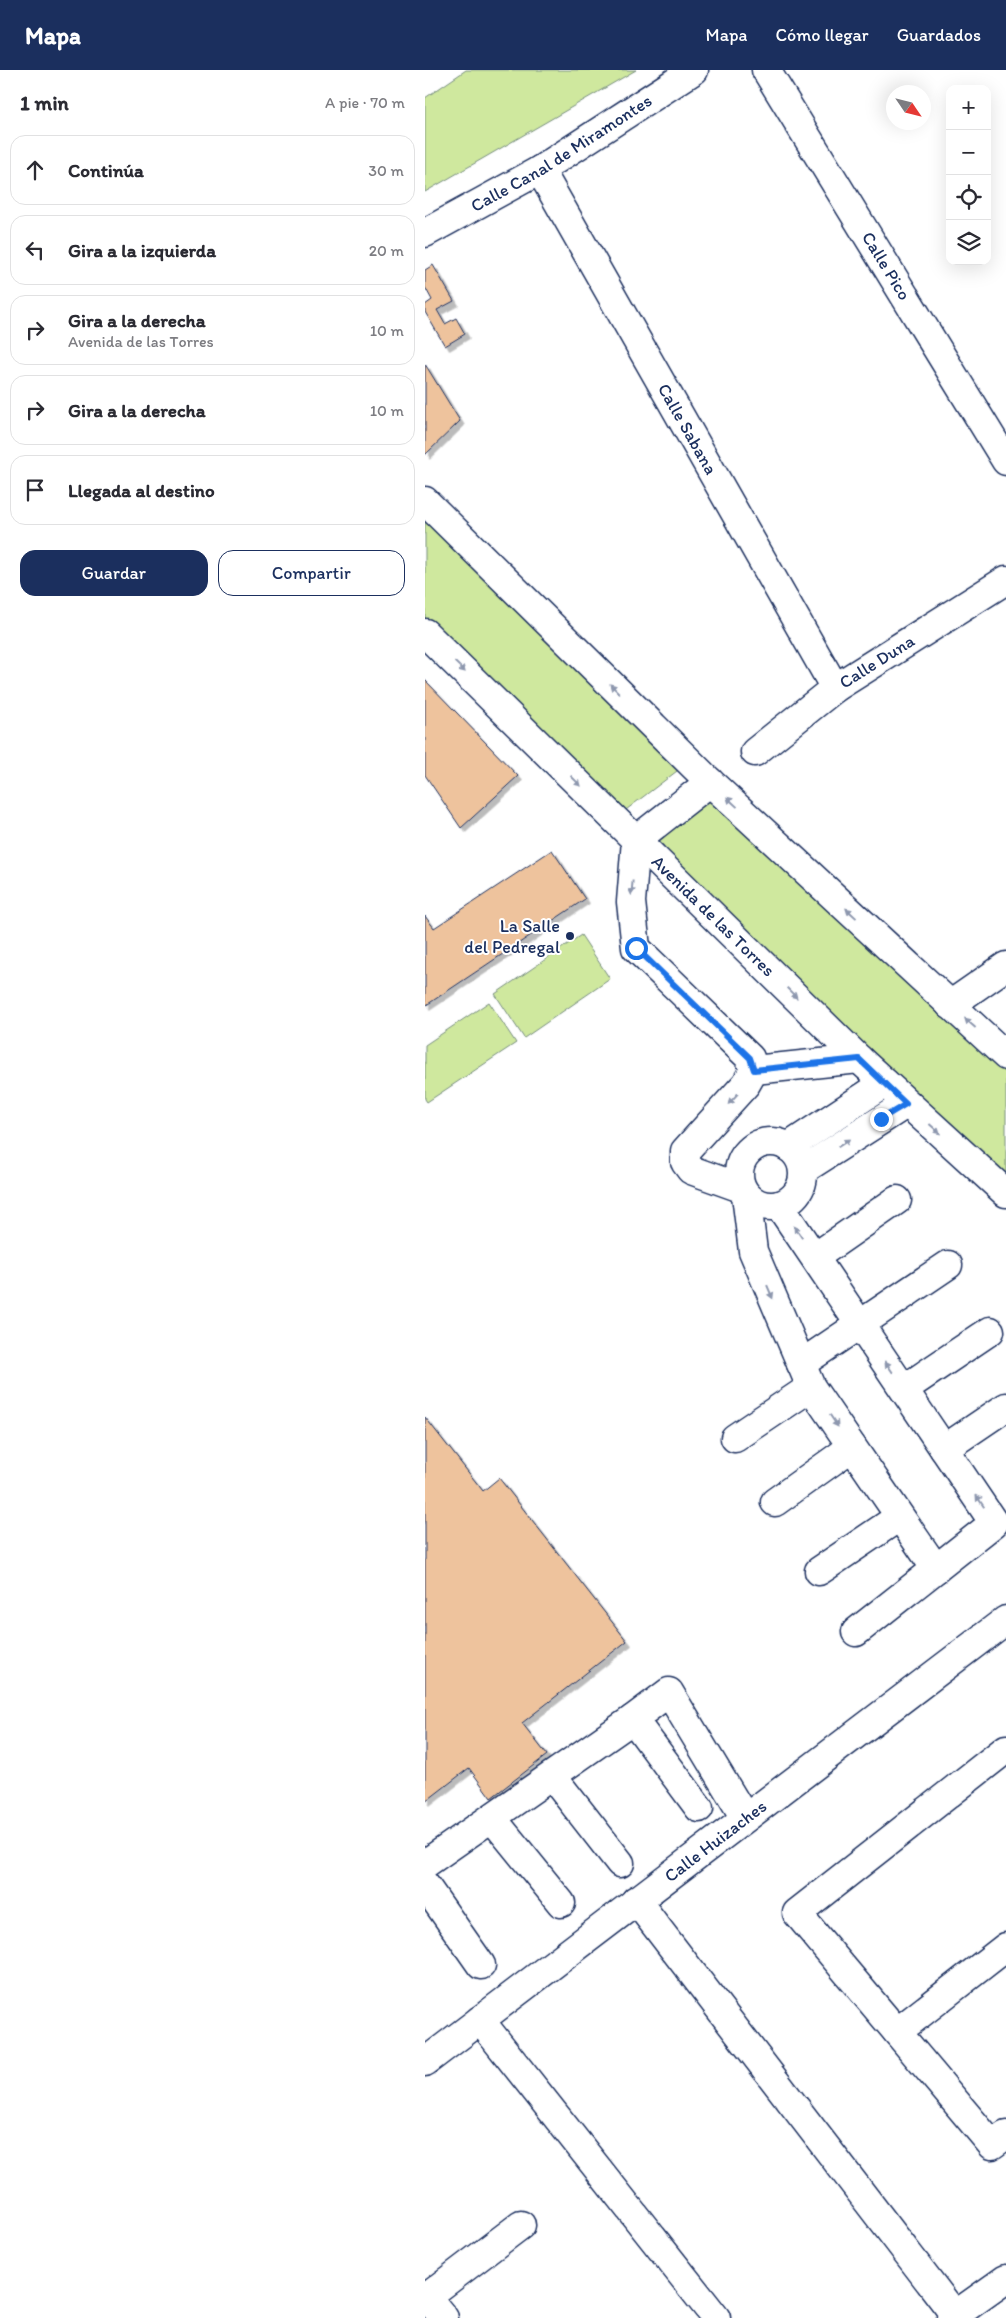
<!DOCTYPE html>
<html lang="es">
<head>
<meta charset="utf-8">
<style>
	body { margin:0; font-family:Itim,sans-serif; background:#f7f7f7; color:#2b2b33 }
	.controls { position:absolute; right:15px; top:15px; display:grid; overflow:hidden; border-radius:10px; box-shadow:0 5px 20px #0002 }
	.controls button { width:45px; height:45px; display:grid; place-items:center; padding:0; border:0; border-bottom:1px solid #e1e1e2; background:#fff; color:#2b2b33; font:25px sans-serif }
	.compass { position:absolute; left:461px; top:15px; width:45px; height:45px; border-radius:50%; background:#fff; box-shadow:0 5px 20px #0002; rotate:125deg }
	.stop { position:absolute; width:15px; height:15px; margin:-11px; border:4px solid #1a73e8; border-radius:50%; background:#fff }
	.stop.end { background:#1a73e8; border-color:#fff; box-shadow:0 1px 5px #0008 }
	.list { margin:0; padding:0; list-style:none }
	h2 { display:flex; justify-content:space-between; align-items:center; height:65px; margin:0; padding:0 20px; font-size:21px }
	h2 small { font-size:16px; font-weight:400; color:#7c7c81 }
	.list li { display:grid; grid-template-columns:32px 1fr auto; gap:15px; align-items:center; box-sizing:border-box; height:70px; margin:0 10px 10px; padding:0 10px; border:1px solid #e1e1e2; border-radius:15px }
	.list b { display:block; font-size:19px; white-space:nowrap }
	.list p { margin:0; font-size:16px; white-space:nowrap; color:#7c7c81 }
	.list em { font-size:16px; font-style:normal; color:#7c7c81 }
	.actions { display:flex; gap:10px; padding:15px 20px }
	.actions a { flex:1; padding:11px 0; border:1px solid #1b2f5e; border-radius:15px; text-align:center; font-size:18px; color:#1b2f5e }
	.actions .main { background:#1b2f5e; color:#fff }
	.icon { flex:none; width:28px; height:28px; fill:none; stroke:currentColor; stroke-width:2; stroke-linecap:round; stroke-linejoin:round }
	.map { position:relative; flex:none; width:581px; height:2248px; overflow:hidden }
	header { display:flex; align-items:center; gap:30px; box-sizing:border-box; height:70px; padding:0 25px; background:#1b2f5e; color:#fff }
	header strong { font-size:24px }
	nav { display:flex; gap:28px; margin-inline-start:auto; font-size:18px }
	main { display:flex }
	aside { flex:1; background:#fff }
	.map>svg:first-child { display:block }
	.green { fill:#cfe89e; stroke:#758c7e }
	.building { fill:#eec39d; stroke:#1b2f5e; filter:url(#shadow) }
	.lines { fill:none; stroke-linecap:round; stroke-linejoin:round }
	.minor-casing { stroke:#1b2f5e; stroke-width:31 }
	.minor { stroke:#fff; stroke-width:28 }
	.oneway { fill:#8d97ae }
	.route { stroke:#1a73e8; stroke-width:6 }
	.poi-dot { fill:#1b2f5e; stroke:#fff; stroke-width:2 }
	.labels { text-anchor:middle; stroke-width:4; stroke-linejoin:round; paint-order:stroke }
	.street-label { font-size:18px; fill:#1b2f5e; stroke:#fff }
	.poi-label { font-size:18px; fill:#1b2f5e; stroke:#fff; text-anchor:end }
</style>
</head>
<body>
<header>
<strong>Mapa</strong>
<nav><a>Mapa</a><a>Cómo llegar</a><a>Guardados</a></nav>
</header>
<main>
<aside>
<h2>1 min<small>A pie · 70 m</small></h2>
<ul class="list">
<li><svg class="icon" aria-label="ahead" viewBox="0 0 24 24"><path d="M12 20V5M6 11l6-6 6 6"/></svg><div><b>Continúa</b></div><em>30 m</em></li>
<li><svg class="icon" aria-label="left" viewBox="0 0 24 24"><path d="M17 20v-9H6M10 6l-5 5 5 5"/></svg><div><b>Gira a la izquierda</b></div><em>20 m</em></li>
<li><svg class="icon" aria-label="right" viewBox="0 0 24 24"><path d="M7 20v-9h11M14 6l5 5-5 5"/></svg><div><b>Gira a la derecha</b><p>Avenida de las Torres</p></div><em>10 m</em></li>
<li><svg class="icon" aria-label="right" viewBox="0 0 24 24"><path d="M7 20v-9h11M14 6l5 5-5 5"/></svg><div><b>Gira a la derecha</b></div><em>10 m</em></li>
<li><svg class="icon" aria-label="arrive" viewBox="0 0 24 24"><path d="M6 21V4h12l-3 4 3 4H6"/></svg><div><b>Llegada al destino</b></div></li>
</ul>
<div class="actions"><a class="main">Guardar</a><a>Compartir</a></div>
</aside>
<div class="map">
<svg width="581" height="2248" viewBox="0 0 581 2248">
	<defs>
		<filter id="shadow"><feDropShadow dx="4.5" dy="4.5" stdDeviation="0" flood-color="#0004"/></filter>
	</defs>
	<rect width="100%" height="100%" fill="#fff"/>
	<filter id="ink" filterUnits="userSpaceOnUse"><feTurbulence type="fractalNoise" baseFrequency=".02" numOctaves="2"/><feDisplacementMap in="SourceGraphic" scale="10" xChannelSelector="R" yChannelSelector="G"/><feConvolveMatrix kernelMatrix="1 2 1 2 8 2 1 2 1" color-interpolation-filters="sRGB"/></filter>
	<g filter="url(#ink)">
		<path class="green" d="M 41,0 L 211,0 L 0,122 L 0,28 Z
			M 0,449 L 256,698 L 193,746 L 0,553 Z
			M 278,719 L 581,997 L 581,1112 L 222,768 Z
			M 156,865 L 185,909 L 99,968 L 70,924 Z
			M 64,932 L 91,973 L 2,1032 L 0,1029 L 0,975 Z"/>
		<path class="building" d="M 8,195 L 29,231 L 12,240 L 20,254 L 31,248 L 40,264 L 20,276 L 0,242 L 0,235 L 7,230 L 0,217 L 0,200 Z
			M 0,294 L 35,351 L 0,385 Z
			M 0,610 L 93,706 L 36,758 L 0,705 Z
			M 127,780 L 160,829 L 0,936 L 0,846 L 9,858 Z
			M 0,1347 L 58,1421 L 74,1408 L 202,1571 L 97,1653 L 122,1685 L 66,1728 L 44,1698 L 0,1732 Z"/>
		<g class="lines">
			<defs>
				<g id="minor">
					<path id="s1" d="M 341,0 L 581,391"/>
					<path id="s2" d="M 115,100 L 410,618"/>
					<path id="s3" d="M 0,163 L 115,100 L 269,0"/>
					<path d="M 0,431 L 285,712 L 581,986"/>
					<path id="s4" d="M 0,563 L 434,989 L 581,1123"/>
					<path id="s5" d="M 330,682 L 410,618 L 581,510"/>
					<path d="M 285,712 L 211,770 L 206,832 L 211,878 L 325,988 L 329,1000 L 321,1014 L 260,1081 L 260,1092 L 266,1100 L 316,1118"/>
					<path d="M 525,935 L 581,896"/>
					<path d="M 329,1000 L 434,989"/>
					<circle cx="346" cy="1104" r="32"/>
					<path d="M 363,1077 L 460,1013"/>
					<path d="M 378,1100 L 481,1034"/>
					<path d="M 321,1125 L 328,1181 L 386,1317 L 511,1499"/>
					<path d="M 354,1135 L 569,1453 L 431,1562"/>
					<path d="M 390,1187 L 472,1130"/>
					<path d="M 376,1294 L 523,1195"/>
					<path d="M 479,1319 L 565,1261"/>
					<path d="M 310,1368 L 386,1317"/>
					<path d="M 519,1379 L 581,1337"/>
					<path d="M 350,1432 L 427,1377"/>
					<path d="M 394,1501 L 474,1447"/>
					<path d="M 208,1649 L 244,1622 L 320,1748"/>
					<path d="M 581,1679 L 372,1843 L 567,2075 L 581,2065"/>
					<path d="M 127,1706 L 195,1793"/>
					<path d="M 67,1748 L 136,1833"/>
					<path d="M 0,1794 L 208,1649 L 274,1738"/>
					<path d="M 0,1815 L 56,1895"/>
					<path d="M 211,1830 L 530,2245"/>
					<path d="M 55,1950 L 291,2248"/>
					<path d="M 472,1962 L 581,1877"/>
					<path id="s6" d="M 0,1992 L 581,1550"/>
					<path d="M 0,2225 L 19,2248"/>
					<path d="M 0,2228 L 96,2155"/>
					<path d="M 526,2248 L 581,2209"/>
				</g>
			</defs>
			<use href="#minor" class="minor-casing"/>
			<use href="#minor" class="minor"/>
		</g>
		<defs><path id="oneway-solid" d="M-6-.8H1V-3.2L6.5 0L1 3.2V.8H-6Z" transform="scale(1.25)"/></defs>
		<g class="oneway">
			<use href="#oneway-solid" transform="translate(35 597) rotate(44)"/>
			<use href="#oneway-solid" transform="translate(190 619) rotate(-135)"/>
			<use href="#oneway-solid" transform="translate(151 711) rotate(44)"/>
			<use href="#oneway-solid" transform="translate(307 732) rotate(-137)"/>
			<use href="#oneway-solid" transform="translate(207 818) rotate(95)"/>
			<use href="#oneway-solid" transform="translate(426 843) rotate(-137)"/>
			<use href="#oneway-solid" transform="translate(367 923) rotate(45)"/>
			<use href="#oneway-solid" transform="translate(545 953) rotate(-138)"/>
			<use href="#oneway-solid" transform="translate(308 1029) rotate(132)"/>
			<use href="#oneway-solid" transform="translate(510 1059) rotate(42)"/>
			<use href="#oneway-solid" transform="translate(419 1073) rotate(-33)"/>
			<use href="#oneway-solid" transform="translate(373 1162) rotate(-124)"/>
			<use href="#oneway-solid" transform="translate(345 1222) rotate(67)"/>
			<use href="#oneway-solid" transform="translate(464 1297) rotate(-124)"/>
			<use href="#oneway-solid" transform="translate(409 1351) rotate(56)"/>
			<use href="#oneway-solid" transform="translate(555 1431) rotate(-124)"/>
		</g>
	</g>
	<g class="lines" filter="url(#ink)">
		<path class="route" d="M 211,878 L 325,988 L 329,1000 L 434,989 L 481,1034 L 456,1049"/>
	</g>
	<circle class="poi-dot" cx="145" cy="866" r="5"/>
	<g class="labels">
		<g class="street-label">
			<text dy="6" stroke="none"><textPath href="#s3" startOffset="158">Calle Canal de Miramontes</textPath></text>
			<text dy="6" stroke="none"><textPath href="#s1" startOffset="230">Calle Pico</textPath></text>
			<text dy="6" stroke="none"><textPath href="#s2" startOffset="298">Calle Sabana</textPath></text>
			<text dy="6" stroke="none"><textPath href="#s5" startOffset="152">Calle Duna</textPath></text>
			<text dy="6" stroke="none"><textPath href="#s4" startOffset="404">Avenida de las Torres</textPath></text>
			<text dy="6" stroke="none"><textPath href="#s6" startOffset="365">Calle Huizaches</textPath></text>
		</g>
		<g class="poi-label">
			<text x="135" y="862">La Salle<tspan x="135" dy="21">del Pedregal</tspan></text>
		</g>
	</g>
</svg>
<div class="controls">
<button>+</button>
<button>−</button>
<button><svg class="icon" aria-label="locate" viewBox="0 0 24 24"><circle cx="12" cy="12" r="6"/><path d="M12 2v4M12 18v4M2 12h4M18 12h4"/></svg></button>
<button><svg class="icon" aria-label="layers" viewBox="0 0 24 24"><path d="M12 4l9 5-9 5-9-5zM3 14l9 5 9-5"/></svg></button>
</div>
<svg class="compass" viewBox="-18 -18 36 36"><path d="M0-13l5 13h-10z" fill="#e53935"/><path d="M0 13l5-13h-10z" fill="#7c7c81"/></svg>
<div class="stop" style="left:211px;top:878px"></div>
<div class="stop end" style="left:456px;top:1049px"></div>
</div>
</main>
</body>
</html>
